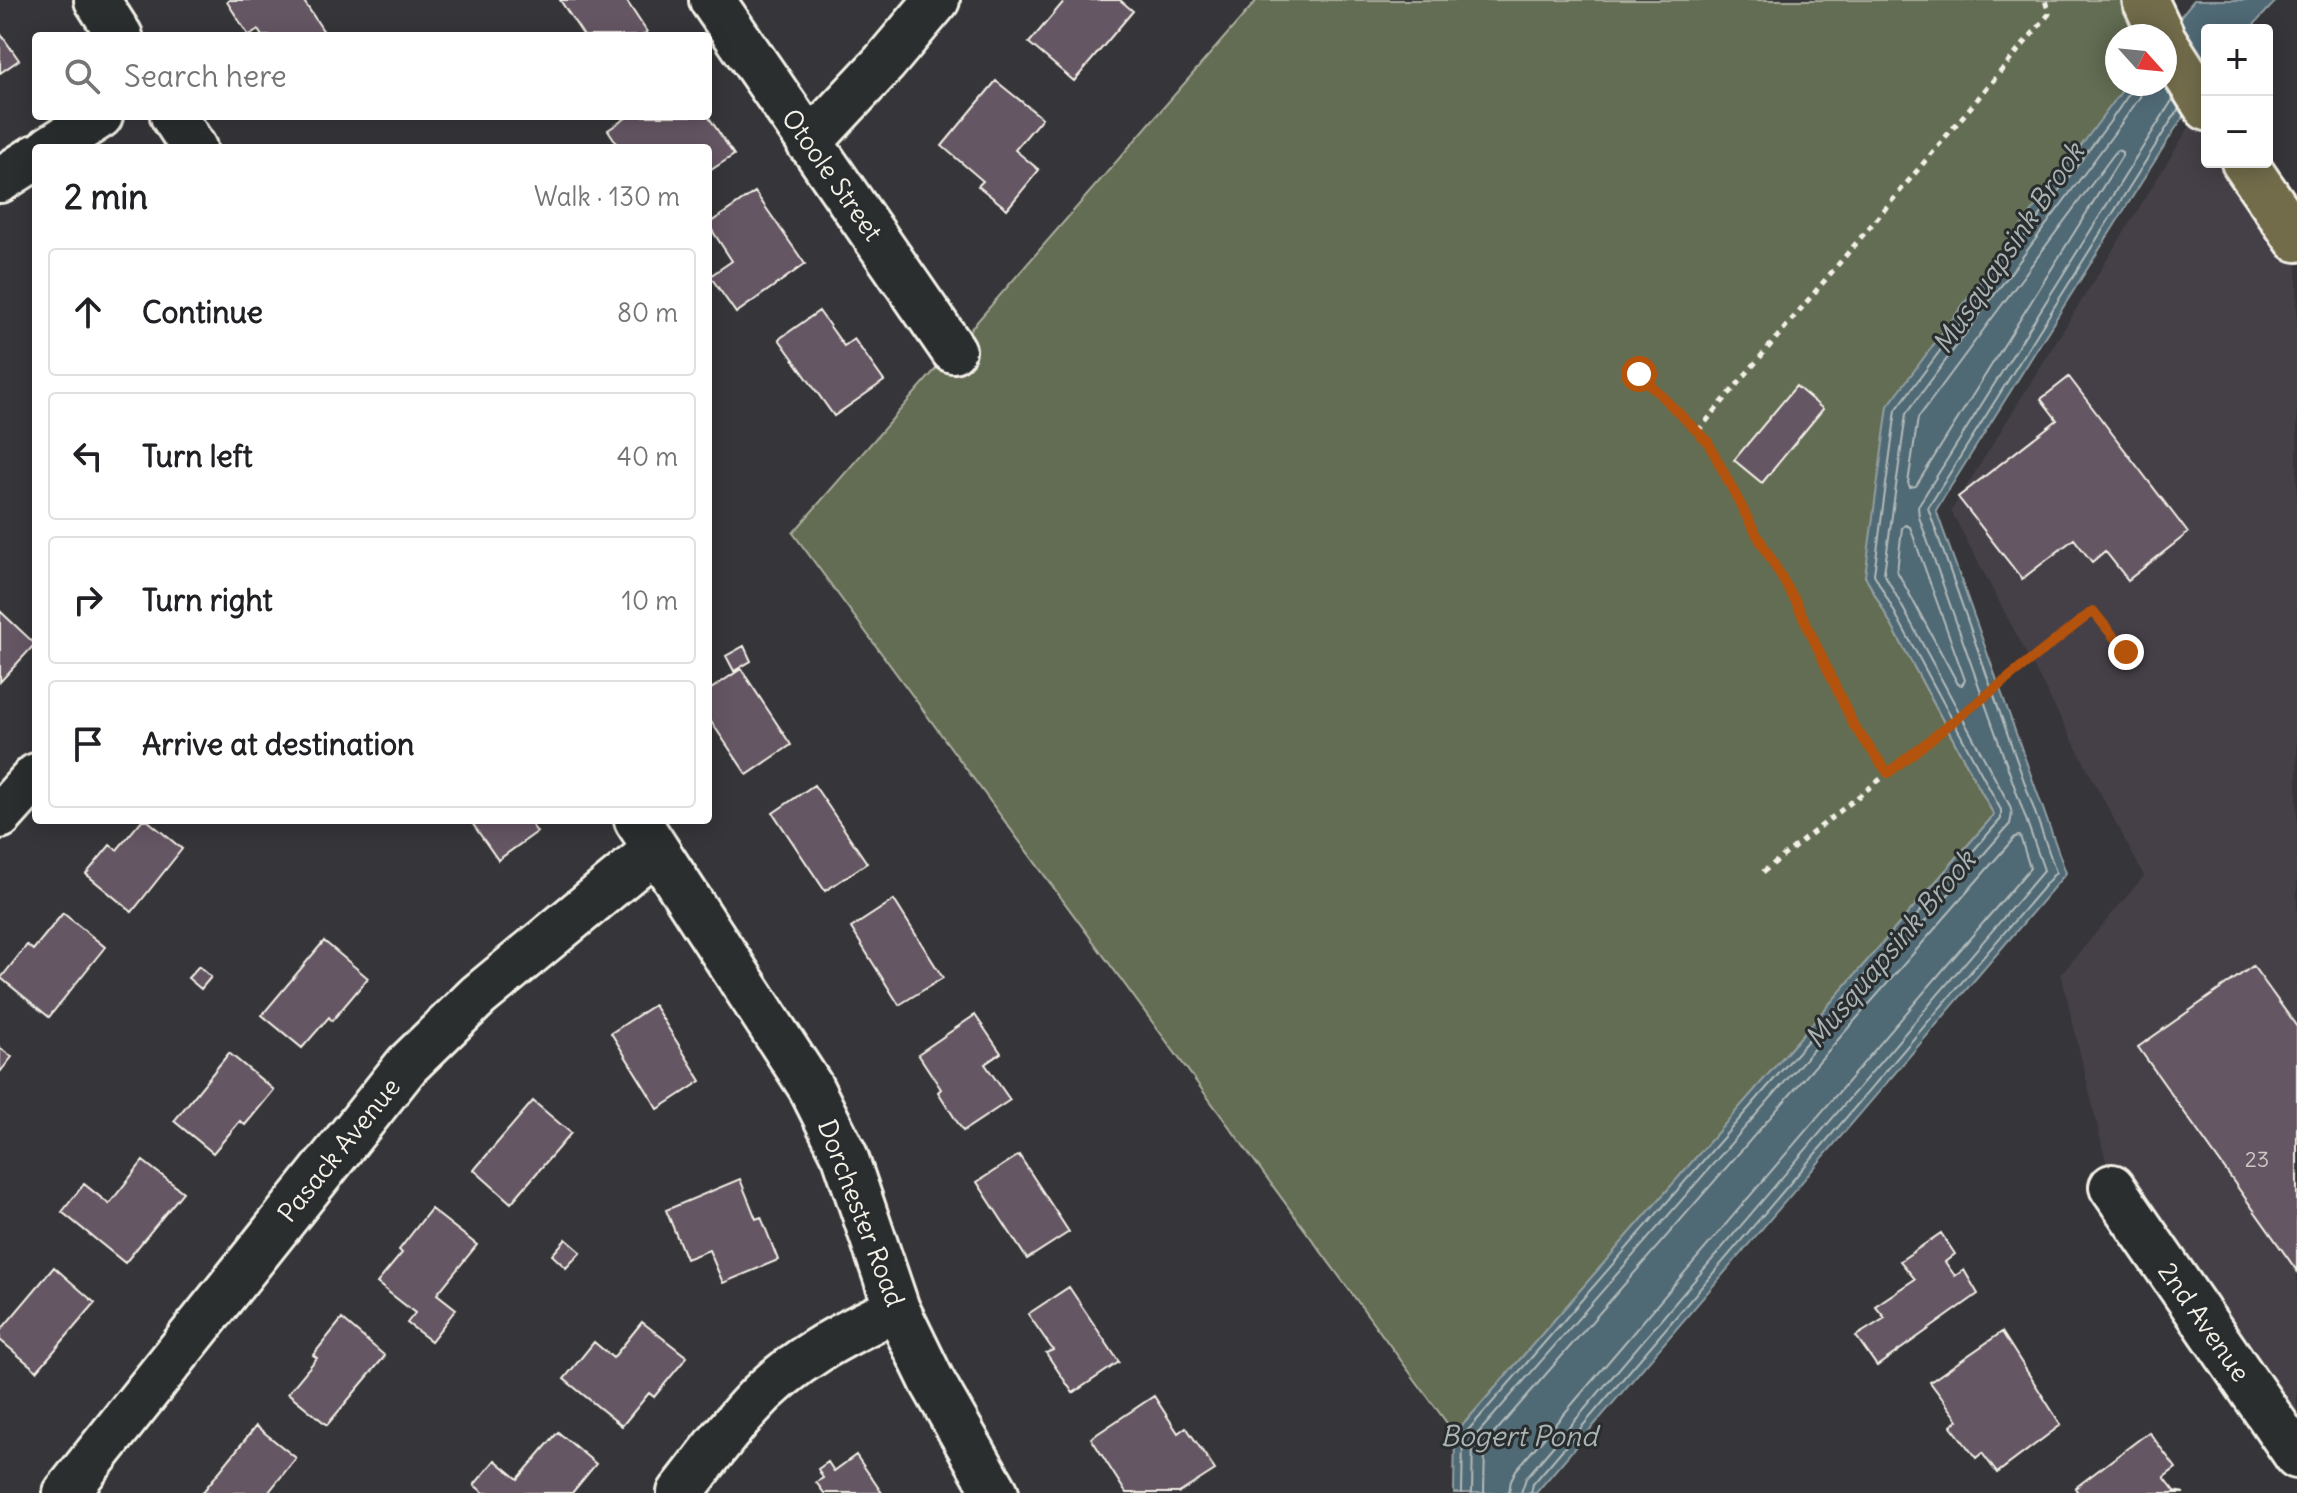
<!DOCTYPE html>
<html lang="en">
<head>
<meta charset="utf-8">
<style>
	body { margin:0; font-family:Delius,sans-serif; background:#f6f6f6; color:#202124 }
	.controls { position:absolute; right:24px; top:24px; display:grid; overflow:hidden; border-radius:8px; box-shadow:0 4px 20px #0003 }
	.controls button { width:72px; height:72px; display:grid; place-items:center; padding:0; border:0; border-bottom:2px solid #e0e0e0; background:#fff; color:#202124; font:40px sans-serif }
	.compass { position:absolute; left:2105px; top:24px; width:72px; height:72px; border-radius:50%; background:#fff; box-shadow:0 4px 20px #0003; rotate:117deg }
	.stop { position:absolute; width:24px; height:24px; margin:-18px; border:6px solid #b45309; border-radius:50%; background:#fff }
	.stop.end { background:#b45309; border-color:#fff; box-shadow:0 2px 8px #0008 }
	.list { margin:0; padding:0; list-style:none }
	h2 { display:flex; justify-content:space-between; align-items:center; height:104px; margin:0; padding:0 32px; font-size:34px }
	h2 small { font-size:26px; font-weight:400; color:#757577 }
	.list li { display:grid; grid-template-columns:52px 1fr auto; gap:24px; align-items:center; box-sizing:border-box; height:128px; margin:0 16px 16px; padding:0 16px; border:2px solid #e0e0e0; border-radius:8px }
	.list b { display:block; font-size:30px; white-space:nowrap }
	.list em { font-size:26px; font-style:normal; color:#757577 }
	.icon { flex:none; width:44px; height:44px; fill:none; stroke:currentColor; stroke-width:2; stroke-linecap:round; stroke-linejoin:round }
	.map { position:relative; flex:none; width:2297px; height:1493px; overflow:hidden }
	.search { position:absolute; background:#fff; box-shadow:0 4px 20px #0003; left:32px; top:32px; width:680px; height:88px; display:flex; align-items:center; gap:20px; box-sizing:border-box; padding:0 28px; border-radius:8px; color:#757577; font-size:30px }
	.panel { position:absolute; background:#fff; box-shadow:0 4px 20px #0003; left:32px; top:144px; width:680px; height:680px; border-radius:8px }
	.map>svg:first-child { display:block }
	.built { fill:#443f46 }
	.green { fill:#646d53; stroke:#acaf9e; stroke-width:2 }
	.water { fill:#506975; stroke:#929fa3; stroke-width:2 }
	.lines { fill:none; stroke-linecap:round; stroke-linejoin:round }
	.shore { stroke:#b2bbba; stroke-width:2 }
	.building { fill:#655763; stroke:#f4f1e8; stroke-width:2 }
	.minor-casing { stroke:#f4f1e8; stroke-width:50 }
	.major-casing { stroke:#f4f1e8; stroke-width:50 }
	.path { stroke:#f4f1e8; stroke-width:5; stroke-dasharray:6 6; stroke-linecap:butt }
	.minor { stroke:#2a2d2e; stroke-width:44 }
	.major { stroke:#726c4b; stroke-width:44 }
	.route { stroke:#b45309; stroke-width:10 }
	.labels { text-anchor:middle; stroke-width:6; stroke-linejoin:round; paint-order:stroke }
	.number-label { font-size:22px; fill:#d0cac7 }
	.street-label { font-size:26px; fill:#f4f1e8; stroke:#2a2d2e }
	.water-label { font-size:28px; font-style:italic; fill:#aab4b4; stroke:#2a2d2e }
</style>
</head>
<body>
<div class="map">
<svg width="2297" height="1493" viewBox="0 0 2297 1493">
	<rect width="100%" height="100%" fill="#363539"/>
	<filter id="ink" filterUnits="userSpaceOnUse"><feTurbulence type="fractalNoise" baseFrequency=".0125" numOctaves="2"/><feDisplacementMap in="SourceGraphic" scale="16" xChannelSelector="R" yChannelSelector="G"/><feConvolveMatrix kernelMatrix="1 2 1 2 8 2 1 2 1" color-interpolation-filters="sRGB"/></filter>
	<g filter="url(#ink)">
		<path class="built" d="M 2204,103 L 2207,108 L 2207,162 L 2244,162 L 2297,239 L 2297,1456 L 2112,1187 L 2061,974 L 2144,876 L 1951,511 Z"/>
		<path class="green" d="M 1257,0 L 2145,0 L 2162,36 L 2117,36 L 2117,84 L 2127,84 L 2103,118 L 1865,576 L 1994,815 L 1455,1434 L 793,533 Z"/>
		<path class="water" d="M 2194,0 L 2277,0 L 2249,30 L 2207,30 L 2207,82 L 2173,132 L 1936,510 L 2066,873 L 1536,1493 L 1454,1493 L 1455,1434 L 1994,815 L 1865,576 L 1888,406 L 2127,84 L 2165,84 L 2164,36 Z"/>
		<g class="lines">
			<path class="shore" d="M 2117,150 L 2122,152 L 2122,156 L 1916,486 L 1910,487 L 1908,483 L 1918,418 Z
				M 1905,525 L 1910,527 L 1965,680 L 1962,685 L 1958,684 L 1897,571 L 1902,528 Z
				M 1462,1493 L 1463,1436 L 2001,819 L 2001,810 L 1874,574 L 1896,410 L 2109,123 L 2131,91 L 2133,84
				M 1472,1493 L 1473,1439 L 2010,824 L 2012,814 L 2010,806 L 1884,573 L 1906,414 L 2118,128 L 2140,97 L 2143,84
				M 1484,1493 L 1485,1444 L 2015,837 L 2020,836 L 2030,868 L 1516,1470 L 1511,1480 L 1509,1493
				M 1521,1493 L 1526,1478 L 2044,870 L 1919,517 L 1918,506 L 2173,99
				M 1531,1493 L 1533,1484 L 2056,872 L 1928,508 L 2179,108"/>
		</g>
		<path class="building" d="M 229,0 L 303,0 L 324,32 L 318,36 L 262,36 L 258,30 L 249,36 L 227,2 Z
			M 560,0 L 626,0 L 647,32 L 642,36 L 584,36 Z
			M 1065,0 L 1120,0 L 1133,11 L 1074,81 L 1029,43 Z
			M 0,33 L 19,60 L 0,73 Z
			M 996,81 L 1042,118 L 1015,150 L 1039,170 L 1007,209 L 978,186 L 983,181 L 942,146 Z
			M 629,116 L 708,116 L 734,155 L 708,172 L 708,148 L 657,148 L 654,143 L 647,148 L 620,148 L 608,130 Z
			M 755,192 L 805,264 L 736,313 L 710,276 L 732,261 L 708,224 Z
			M 819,311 L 844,346 L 854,339 L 884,381 L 834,416 L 779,339 Z
			M 2069,377 L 2188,533 L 2128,580 L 2105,551 L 2092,562 L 2074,539 L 2022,579 L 1958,497 L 2057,420 L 2041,399 Z
			M 1796,386 L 1823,409 L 1762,483 L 1734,460 Z
			M 0,611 L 35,644 L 0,682 Z
			M 744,646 L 751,661 L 734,671 L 726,656 Z
			M 741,669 L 791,745 L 747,775 L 708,717 L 708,691 Z
			M 814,785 L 867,863 L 825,891 L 773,813 Z
			M 142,820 L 147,820 L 182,849 L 132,912 L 86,874 L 110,845 L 117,850 Z
			M 470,820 L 528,820 L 537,832 L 498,860 Z
			M 894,900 L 943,978 L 899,1005 L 851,928 Z
			M 63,913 L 105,947 L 49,1017 L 1,978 L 27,945 L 33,950 Z
			M 324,941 L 368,978 L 332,1021 L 329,1017 L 302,1048 L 262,1015 Z
			M 199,966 L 211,977 L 201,989 L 188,978 Z
			M 2253,966 L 2297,1027 L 2297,1271 L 2138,1047 Z
			M 654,1005 L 701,1081 L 658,1109 L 611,1033 Z
			M 975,1015 L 1001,1053 L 985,1064 L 1010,1100 L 963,1131 L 938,1092 L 941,1089 L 918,1054 Z
			M 0,1048 L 12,1057 L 0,1072 Z
			M 229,1053 L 274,1090 L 245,1125 L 240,1121 L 213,1153 L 174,1121 Z
			M 533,1101 L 571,1133 L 511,1203 L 474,1170 Z
			M 1019,1155 L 1069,1232 L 1027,1259 L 977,1182 Z
			M 143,1161 L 183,1192 L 125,1263 L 62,1212 L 84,1184 L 109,1204 Z
			M 740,1179 L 756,1219 L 761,1217 L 778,1260 L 723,1283 L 709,1250 L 686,1259 L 666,1210 Z
			M 431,1209 L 477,1245 L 437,1294 L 456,1309 L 431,1341 L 407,1323 L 415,1313 L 377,1283 L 402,1253 L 399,1250 Z
			M 1941,1233 L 1955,1254 L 1945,1262 L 1955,1276 L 1964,1270 L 1978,1294 L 1877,1366 L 1856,1336 L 1885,1318 L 1875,1306 L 1915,1279 L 1900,1261 Z
			M 566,1239 L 581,1252 L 566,1268 L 552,1255 Z
			M 54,1267 L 95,1303 L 37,1371 L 0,1340 L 0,1331 Z
			M 1069,1287 L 1119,1362 L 1073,1393 L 1046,1353 L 1053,1350 L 1028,1314 Z
			M 342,1319 L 385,1356 L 327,1425 L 288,1393 L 317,1358 L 313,1355 Z
			M 642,1322 L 687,1357 L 654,1397 L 649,1393 L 622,1426 L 564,1379 L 594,1342 L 613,1358 Z
			M 2002,1332 L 2061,1425 L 1997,1473 L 1982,1453 L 1976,1458 L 1951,1426 L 1958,1420 L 1930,1382 Z
			M 1154,1396 L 1178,1433 L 1186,1427 L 1215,1470 L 1179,1493 L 1126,1493 L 1091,1438 Z
			M 256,1426 L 296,1458 L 268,1493 L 202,1493 Z
			M 558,1432 L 596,1464 L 572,1493 L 484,1493 L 474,1485 L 495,1460 L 518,1479 Z
			M 2149,1432 L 2176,1468 L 2164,1477 L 2175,1491 L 2184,1493 L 2078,1493 L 2075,1488 Z
			M 856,1455 L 882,1493 L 824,1493 L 816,1482 L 823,1478 L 818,1469 L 828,1462 L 834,1471 Z"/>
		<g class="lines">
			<defs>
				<path id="minor" d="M 97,0 L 120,36
					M 712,0 L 953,350
					M 173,116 L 194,148
					M 809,143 L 884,63 L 937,0
					M 50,148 L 100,116
					M 0,180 L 36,157
					M 0,816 L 36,776
					M 637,820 L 810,1086 L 845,1156 L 897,1309 L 932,1381 L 996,1493
					M 2112,1187 L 2297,1456
					M 66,1493 L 407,1065 L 478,996 L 656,849
					M 680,1493 C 703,1464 724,1434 749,1407 C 790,1361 842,1334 897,1309"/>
				<path id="major" d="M 2145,0 L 2162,36
					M 2165,42 L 2207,108
					M 2244,162 L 2297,239"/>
			</defs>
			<use href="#minor" class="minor-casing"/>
			<use href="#major" class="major-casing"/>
			<path class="path" d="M 1639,374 L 1708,442 L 1750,523 L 1796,602 L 1854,726 L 1888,773
				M 1698,431 L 2049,14 L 2045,0
				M 1763,872 L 2093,611 L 2126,652"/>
			<use href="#minor" class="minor"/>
			<use href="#major" class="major"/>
		</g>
	</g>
	<g class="lines" filter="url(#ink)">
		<path class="route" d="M 1639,374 L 1708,442 L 1750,523 L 1796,602 L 1854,726 L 1888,773 L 2093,611 L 2126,652"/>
	</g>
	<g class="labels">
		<g class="number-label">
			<text x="2257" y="1167">23</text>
		</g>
		<g class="street-label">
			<text transform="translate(832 175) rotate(55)" y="9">Otoole Street</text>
			<text transform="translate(339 1150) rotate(-51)" y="9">Pasack Avenue</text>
			<text transform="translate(861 1213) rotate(69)" y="9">Dorchester Road</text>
			<text transform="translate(2204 1322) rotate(55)" y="9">2nd Avenue</text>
		</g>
		<g class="water-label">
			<text transform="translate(2008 248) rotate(-56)" y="10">Musquapsink Brook</text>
			<text transform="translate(1890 949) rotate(-50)" y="10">Musquapsink Brook</text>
			<text x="1519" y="1446">Bogert Pond</text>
		</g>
	</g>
</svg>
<div class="controls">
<button>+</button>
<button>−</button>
</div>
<svg class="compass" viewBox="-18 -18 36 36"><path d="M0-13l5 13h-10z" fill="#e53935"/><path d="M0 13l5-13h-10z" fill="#757577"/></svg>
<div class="stop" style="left:1639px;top:374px"></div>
<div class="stop end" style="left:2126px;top:652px"></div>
<div class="search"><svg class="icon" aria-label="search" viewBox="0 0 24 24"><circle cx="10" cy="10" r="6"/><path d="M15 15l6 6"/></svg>Search here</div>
<section class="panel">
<h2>2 min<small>Walk · 130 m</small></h2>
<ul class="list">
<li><svg class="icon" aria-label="ahead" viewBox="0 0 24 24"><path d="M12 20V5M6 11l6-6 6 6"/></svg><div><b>Continue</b></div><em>80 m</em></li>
<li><svg class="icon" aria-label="left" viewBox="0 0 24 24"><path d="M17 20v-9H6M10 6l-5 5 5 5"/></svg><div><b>Turn left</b></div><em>40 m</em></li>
<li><svg class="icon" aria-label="right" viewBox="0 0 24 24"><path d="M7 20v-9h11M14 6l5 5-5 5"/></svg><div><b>Turn right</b></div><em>10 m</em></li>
<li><svg class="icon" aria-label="arrive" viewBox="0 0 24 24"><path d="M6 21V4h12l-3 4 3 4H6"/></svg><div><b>Arrive at destination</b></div></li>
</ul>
</section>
</div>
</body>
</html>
